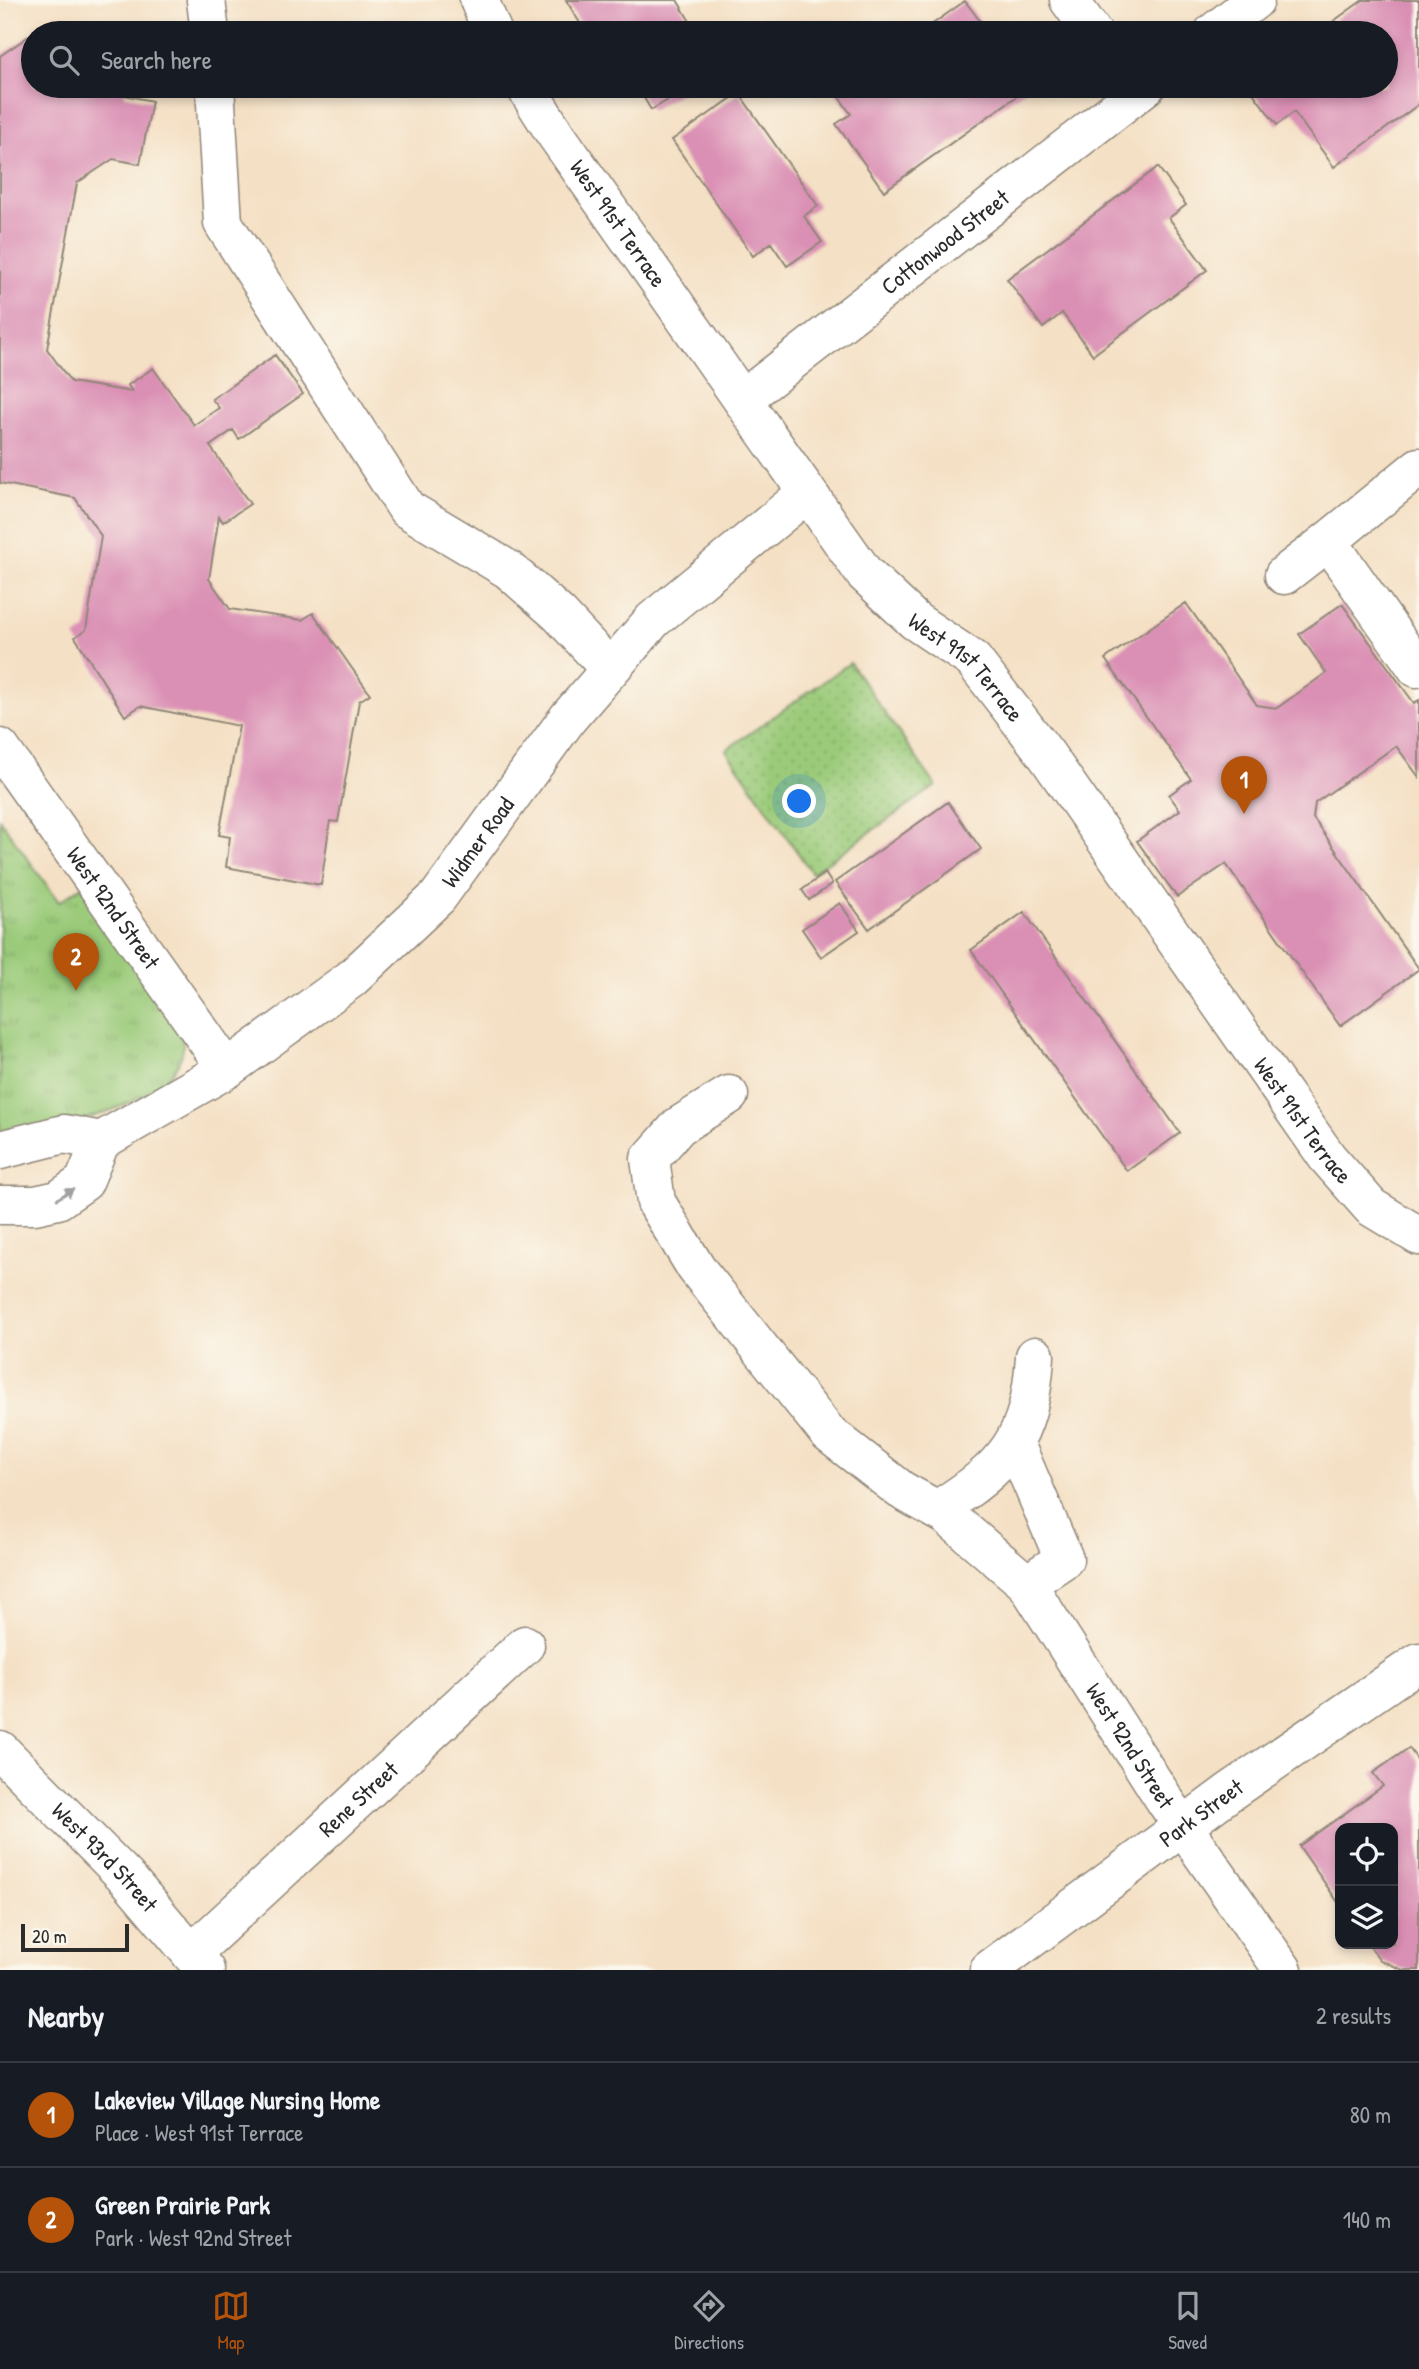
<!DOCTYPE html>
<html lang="en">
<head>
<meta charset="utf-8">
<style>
	body { margin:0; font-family:"Patrick Hand",sans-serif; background:#20242c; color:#f1f3f6 }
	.controls { position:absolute; right:21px; bottom:21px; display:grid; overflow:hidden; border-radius:14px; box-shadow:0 4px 10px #0003 }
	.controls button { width:63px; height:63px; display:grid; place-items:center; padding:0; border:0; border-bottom:2px solid #363941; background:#171b24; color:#f1f3f6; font:35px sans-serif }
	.scale { position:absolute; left:21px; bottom:18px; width:108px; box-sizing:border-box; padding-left:7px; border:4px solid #2b2b2b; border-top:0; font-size:19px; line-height:24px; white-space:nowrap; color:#2b2b2b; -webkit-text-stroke:5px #fbf7ec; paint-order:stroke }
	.you { position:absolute; left:800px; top:802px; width:24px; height:24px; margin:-18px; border:5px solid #fff; border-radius:50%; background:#1a73e8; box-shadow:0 0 0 10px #1a73e833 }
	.badge { display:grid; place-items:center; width:46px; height:46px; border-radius:50%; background:#b45309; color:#fff; font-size:23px; font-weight:700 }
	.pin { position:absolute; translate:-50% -58px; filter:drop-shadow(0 2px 4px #0008) }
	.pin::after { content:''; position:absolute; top:37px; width:24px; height:21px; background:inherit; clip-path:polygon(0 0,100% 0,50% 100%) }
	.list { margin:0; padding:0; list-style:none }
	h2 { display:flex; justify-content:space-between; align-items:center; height:91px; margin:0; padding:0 28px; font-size:30px }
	h2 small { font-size:23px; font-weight:400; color:#9ea1a6 }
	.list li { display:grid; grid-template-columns:46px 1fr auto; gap:21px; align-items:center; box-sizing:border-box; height:105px; padding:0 28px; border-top:2px solid #363941 }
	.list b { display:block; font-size:26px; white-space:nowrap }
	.list p { margin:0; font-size:23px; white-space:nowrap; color:#9ea1a6 }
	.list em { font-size:23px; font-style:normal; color:#9ea1a6 }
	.icon { flex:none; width:38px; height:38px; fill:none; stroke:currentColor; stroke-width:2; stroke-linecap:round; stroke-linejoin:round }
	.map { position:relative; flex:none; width:1419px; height:1970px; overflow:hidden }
	.search { position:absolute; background:#171b24; box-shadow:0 4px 10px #0003; left:21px; right:21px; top:21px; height:77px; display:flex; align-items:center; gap:18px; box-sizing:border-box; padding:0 24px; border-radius:38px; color:#9ea1a6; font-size:26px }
	.sheet { height:301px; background:#171b24 }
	nav { display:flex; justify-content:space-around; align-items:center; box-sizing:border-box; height:98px; border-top:2px solid #363941; background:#171b24; font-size:19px; color:#9ea1a6 }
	nav a { display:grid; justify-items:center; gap:4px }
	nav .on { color:#b45309 }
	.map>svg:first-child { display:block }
	.grass { fill:url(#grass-tufts); stroke:#637b52; stroke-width:2 }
	.garden { fill:url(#garden-dots); stroke:#637b52; stroke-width:2 }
	.building { fill:#da8fb4 }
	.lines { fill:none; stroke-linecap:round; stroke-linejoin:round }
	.minor-casing { stroke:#908678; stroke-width:41 }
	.minor { stroke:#fff; stroke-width:38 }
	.oneway { fill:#a0a0a0 }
	.labels { text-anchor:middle; stroke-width:5; stroke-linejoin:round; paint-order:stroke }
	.street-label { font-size:23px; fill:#2b2b2b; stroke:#fbf7ec }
</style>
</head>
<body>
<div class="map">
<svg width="1419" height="1970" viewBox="0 0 1419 1970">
	<defs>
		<pattern id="grass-tufts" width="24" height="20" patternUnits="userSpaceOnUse" patternTransform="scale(1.75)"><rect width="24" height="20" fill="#9bcb7a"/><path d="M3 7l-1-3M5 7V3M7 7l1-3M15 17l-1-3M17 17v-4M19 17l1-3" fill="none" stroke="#86ae6a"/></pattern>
		<pattern id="garden-dots" width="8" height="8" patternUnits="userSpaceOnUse" patternTransform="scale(1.75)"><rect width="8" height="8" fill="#9bcb7a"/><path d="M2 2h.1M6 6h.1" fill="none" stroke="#86ae6a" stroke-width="1.8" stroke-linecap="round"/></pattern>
	</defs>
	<rect width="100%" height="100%" fill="#fbf7ec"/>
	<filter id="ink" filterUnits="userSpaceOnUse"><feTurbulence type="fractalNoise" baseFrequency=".0143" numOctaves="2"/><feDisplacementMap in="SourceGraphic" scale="14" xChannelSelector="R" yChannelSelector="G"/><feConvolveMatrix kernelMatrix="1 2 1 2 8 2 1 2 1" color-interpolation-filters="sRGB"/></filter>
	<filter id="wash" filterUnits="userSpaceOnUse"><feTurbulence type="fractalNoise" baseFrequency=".00686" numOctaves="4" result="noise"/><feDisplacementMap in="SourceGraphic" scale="28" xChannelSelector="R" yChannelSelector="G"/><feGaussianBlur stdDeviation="1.57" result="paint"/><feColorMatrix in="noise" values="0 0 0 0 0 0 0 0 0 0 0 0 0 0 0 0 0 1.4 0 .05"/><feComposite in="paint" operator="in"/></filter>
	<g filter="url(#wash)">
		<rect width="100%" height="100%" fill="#f4e0c4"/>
		<path class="grass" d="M 0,820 L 59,902 L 82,886 L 178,1026 C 180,1033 184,1040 183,1047 C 178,1107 46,1129 0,1140 Z"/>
		<path class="garden" d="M 850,663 L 936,786 L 812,873 L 726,750 Z"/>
		<g id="blocks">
			<path class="building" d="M 566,0 L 677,0 L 697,33 L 606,33 L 605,30 L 586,33 Z
				M 1363,0 L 1419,0 L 1419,104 L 1334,167 L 1294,112 L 1277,125 L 1248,86 L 1386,86 L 1386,33 L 1317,33 Z
				M 965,1 L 989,33 L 920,33 Z
				M 49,22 L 58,33 L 33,33 L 33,86 L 126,86 L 124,95 L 152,101 L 140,164 L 113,159 L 77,183 L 47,349 L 71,382 L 132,392 L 128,385 L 153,368 L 194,425 L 219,408 L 212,399 L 275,355 L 303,394 L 239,439 L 233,430 L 210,446 L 250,504 L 223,522 L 219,516 L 209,579 L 230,609 L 302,620 L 313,613 L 370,694 L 359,701 L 338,822 L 330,821 L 321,885 L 226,867 L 230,837 L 219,835 L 239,726 L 140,706 L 125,716 L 75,637 L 86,630 L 101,536 L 75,498 L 0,483 L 0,56 Z
				M 637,86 L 692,86 L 651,110 Z
				M 847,86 L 1026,86 L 1028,88 L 884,191 L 836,124 L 851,114 L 836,93 Z
				M 739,93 L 818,206 L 804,216 L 822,242 L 787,266 L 771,243 L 753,256 L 672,140 Z
				M 1158,167 L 1186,205 L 1169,218 L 1207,270 L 1093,355 L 1062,313 L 1043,328 L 1007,279 Z
				M 1186,603 L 1257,705 L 1277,708 L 1326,673 L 1299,634 L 1342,604 L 1414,703 L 1419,700 L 1419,777 L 1396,746 L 1315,803 L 1313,818 L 1419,969 L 1340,1026 L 1226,864 L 1177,897 L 1137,841 L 1180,810 L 1169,795 L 1191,779 L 1105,659 Z
				M 948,802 L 981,849 L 869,929 L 835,882 Z
				M 825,873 L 832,884 L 809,900 L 802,890 Z
				M 840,903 L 859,931 L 821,957 L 802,929 Z
				M 1024,912 L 1180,1133 L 1127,1171 L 971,950 Z
				M 1409,1748 L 1419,1762 L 1419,1970 L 1403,1970 L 1380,1960 L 1368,1944 L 1393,1944 L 1393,1828 L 1340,1828 L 1340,1905 L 1299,1846 L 1383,1786 L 1373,1773 Z"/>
		</g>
	</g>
	<g filter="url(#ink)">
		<use href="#blocks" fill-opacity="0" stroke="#908678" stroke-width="2"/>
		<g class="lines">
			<defs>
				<g id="minor">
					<path d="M 206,0 L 210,33"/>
					<path d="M 479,0 L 493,33"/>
					<path d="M 1069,0 L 1093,33"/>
					<path d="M 1213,33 L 1255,0"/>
					<path d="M 215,86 L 223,223 L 407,509 L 509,570 L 559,614 L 610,669"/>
					<path id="s1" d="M 525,86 L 554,132 L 864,573 L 915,621 L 973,660 L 1045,753 L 1327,1157 L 1371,1207 L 1419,1236"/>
					<path id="s2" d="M 743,399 L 1146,86"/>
					<path d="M 1284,575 L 1328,541"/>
					<path d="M 1417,668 L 1328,541 L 1419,467"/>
					<path id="s3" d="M 0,748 L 227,1069"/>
					<path id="s4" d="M 729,1095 L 679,1126 L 650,1159 L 656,1202 L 696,1268 L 828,1433 L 901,1490 L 946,1515 L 1027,1584 L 1166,1802 L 1283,1970"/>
					<path d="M 0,1150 L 64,1134 L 101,1141"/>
					<path id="s5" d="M 0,1205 L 35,1205 L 58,1200 L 84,1182 L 101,1141 L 227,1069 L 351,979 L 438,897 L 568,718 L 653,620 L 807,493"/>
					<path d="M 1015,1444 L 1064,1559 L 1027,1584"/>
					<path d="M 937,1510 C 1006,1466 1030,1440 1035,1356"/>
					<path id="s6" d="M 0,1750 L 127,1878 L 205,1970"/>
					<path id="s7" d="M 191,1954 L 525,1645"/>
					<path id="s8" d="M 989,1970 L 1228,1793 L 1419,1662"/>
				</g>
			</defs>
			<use href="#minor" class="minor-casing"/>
			<use href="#minor" class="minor"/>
		</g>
		<defs><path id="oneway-solid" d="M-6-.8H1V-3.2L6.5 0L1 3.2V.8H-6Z" transform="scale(1.75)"/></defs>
		<use class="oneway" href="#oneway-solid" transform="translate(65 1194) rotate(-32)"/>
	</g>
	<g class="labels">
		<g class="street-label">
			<text dy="8" stroke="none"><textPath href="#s1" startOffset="166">West 91st Terrace</textPath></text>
			<text dy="8" stroke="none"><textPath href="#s2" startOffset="256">Cottonwood Street</textPath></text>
			<text dy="8" stroke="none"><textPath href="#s1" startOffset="733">West 91st Terrace</textPath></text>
			<text dy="8" stroke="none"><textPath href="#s5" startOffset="620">Widmer Road</textPath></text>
			<text dy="8" stroke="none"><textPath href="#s3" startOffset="196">West 92nd Street</textPath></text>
			<text dy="8" stroke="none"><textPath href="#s1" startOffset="1300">West 91st Terrace</textPath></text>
			<text dy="8" stroke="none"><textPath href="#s4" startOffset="877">West 92nd Street</textPath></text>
			<text dy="8" stroke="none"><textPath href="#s7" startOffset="228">Rene Street</textPath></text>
			<text dy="8" stroke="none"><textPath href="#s8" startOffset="264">Park Street</textPath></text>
			<text dy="8" stroke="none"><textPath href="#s6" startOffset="150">West 93rd Street</textPath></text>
		</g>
	</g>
</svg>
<div class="controls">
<button><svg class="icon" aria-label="locate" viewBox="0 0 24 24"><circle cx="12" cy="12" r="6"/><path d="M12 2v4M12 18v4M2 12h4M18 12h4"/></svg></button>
<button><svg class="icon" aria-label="layers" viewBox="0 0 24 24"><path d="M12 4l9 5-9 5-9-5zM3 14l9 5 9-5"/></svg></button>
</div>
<div class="scale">20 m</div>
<div class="you"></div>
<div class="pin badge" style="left:1244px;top:814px">1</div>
<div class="pin badge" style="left:76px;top:991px">2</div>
<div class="search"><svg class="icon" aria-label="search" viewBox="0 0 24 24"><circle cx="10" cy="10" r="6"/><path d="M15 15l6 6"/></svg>Search here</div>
</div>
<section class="sheet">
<h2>Nearby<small>2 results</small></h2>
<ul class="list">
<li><span class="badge">1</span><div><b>Lakeview Village Nursing Home</b><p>Place · West 91st Terrace</p></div><em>80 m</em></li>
<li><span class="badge">2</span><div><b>Green Prairie Park</b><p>Park · West 92nd Street</p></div><em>140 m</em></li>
</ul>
</section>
<nav>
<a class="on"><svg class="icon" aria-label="map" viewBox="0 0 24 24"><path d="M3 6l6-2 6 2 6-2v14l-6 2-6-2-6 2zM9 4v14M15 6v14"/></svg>Map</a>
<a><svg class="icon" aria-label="directions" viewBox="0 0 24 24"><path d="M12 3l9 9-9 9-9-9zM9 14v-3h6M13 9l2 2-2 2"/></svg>Directions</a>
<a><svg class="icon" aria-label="saved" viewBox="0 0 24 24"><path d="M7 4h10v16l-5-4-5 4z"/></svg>Saved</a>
</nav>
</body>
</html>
